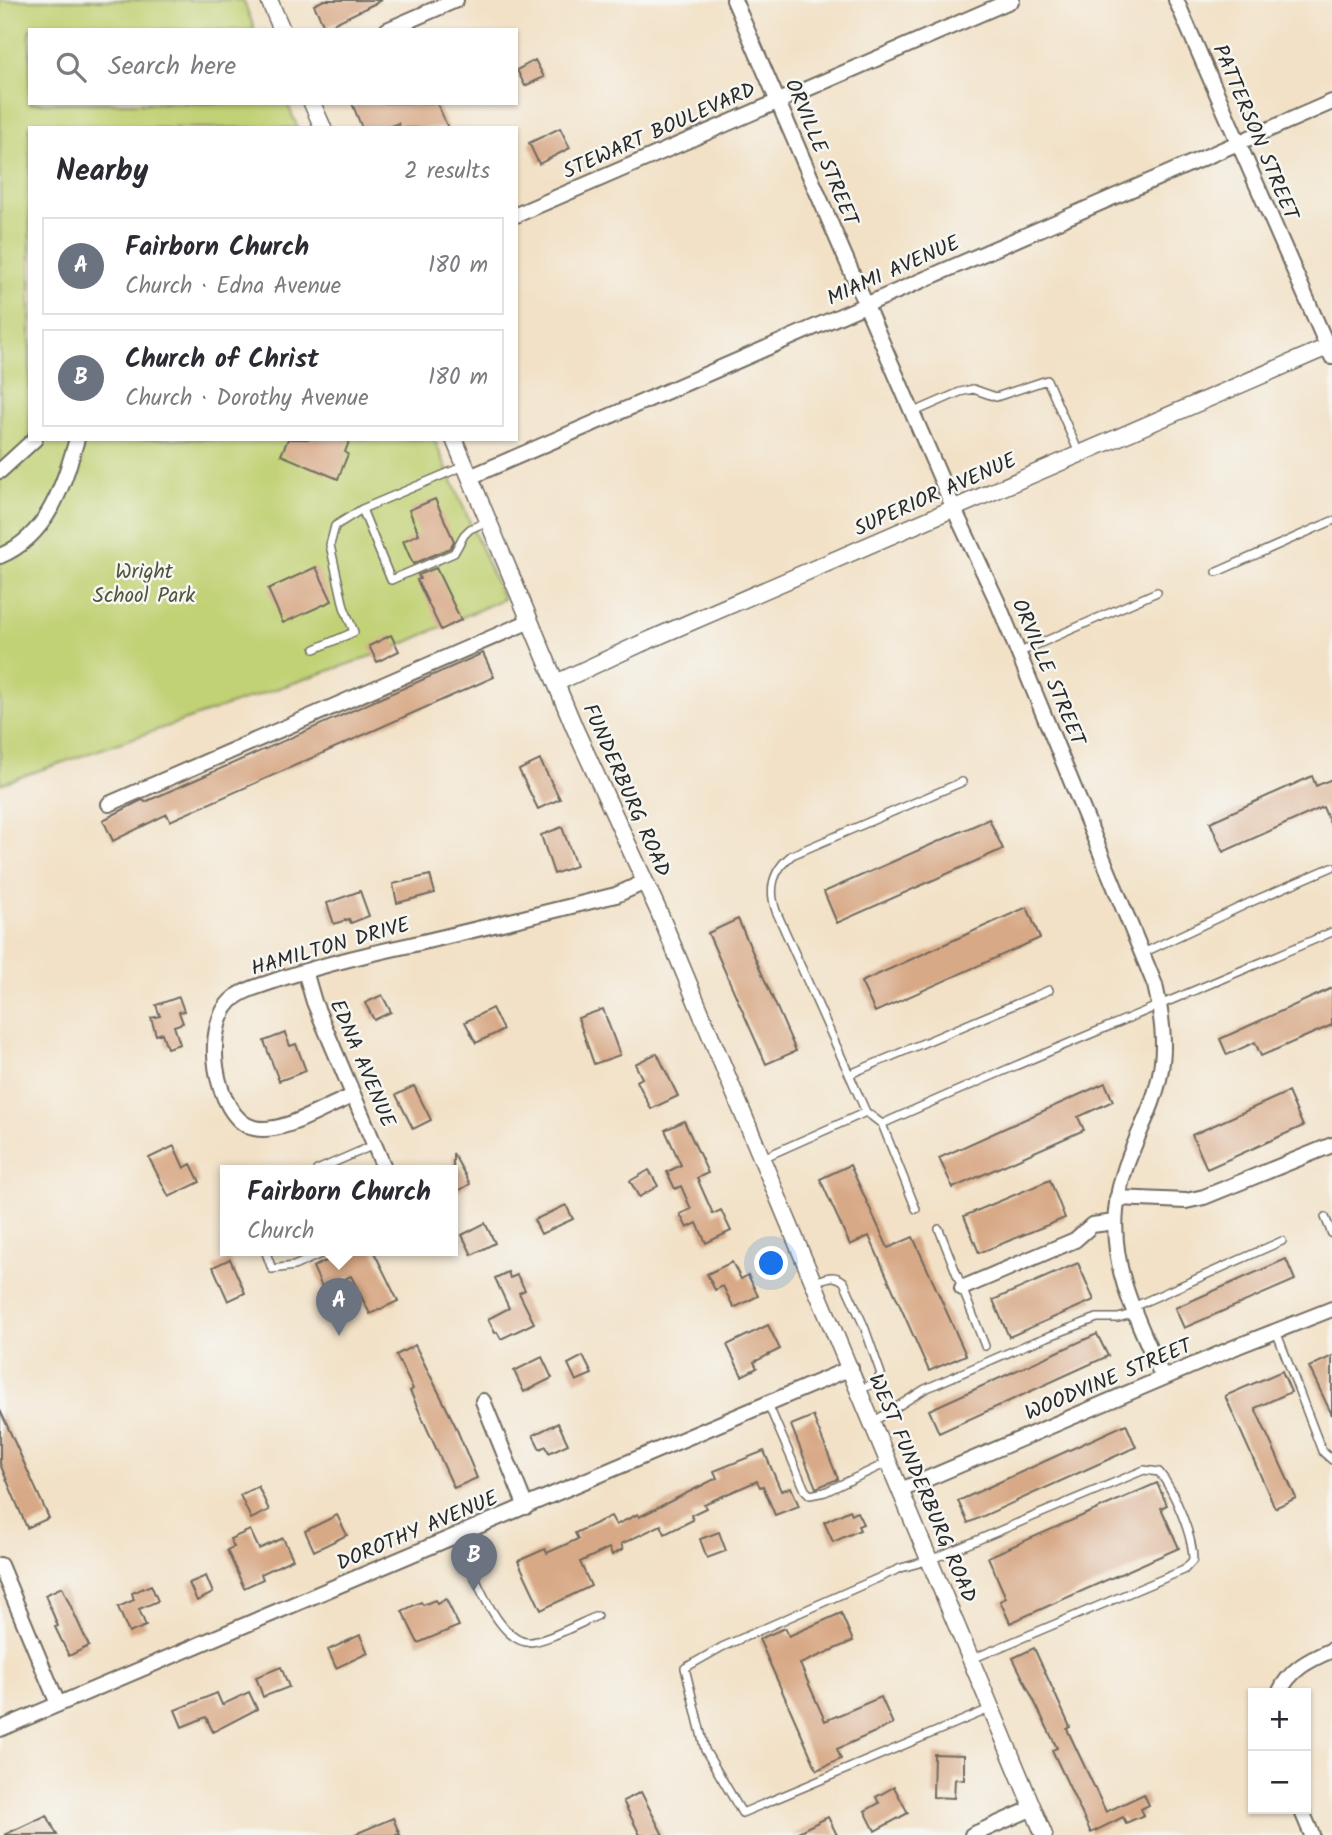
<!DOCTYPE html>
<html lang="en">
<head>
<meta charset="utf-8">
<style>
	body { margin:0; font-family:Kalam,sans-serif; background:#f7f7f7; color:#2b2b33 }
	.controls { position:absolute; right:21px; bottom:21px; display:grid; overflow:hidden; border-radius:0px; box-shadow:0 2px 5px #0004 }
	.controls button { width:63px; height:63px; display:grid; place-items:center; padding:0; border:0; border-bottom:2px solid #e1e1e2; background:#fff; color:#2b2b33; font:35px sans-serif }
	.you { position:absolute; left:772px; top:1264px; width:24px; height:24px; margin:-18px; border:5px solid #fff; border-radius:50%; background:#1a73e8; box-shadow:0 0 0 10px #1a73e833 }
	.badge { display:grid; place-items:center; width:46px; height:46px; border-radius:50%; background:#1a73e8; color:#fff; font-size:23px; font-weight:700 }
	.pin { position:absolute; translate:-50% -58px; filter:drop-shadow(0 2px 4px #0008) }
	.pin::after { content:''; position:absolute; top:37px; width:24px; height:21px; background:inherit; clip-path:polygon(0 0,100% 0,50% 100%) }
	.popup { position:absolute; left:220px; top:1165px; width:238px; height:91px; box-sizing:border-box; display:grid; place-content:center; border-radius:0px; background:#fff; filter:drop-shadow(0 2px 5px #0005); font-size:23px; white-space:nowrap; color:#7c7c81 }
	.popup b { font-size:26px; color:#2b2b33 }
	.popup::after { content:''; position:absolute; left:50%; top:100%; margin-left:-14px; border:14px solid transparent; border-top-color:#fff }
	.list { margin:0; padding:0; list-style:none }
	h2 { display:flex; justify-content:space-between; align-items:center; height:91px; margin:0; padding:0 28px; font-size:30px }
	h2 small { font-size:23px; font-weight:400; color:#7c7c81 }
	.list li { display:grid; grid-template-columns:46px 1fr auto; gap:21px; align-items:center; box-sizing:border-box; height:98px; margin:0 14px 14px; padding:0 14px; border:2px solid #e1e1e2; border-radius:0px }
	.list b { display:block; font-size:26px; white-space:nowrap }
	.list p { margin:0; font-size:23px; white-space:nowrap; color:#7c7c81 }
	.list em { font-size:23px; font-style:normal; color:#7c7c81 }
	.icon { flex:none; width:38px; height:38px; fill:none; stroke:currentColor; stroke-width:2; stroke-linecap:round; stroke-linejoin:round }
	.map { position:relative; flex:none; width:1332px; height:1835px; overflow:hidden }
	.search { position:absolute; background:#fff; box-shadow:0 2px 5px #0004; left:28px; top:28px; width:490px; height:77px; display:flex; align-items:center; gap:18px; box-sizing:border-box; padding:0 24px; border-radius:0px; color:#7c7c81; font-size:26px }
	.panel { position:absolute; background:#fff; box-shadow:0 2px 5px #0004; left:28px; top:126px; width:490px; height:315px; border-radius:0px }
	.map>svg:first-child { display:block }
	.green { fill:#c1d174; stroke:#767e50; stroke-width:2 }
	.building { fill:#d8a986 }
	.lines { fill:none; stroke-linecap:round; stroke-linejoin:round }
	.service-casing { stroke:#716b61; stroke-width:10 }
	.minor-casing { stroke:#716b61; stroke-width:18 }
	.tertiary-casing { stroke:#716b61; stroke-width:19 }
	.service { stroke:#fff; stroke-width:7 }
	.minor { stroke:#fff; stroke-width:14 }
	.tertiary { stroke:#fff; stroke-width:16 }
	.labels { text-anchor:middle; stroke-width:5; stroke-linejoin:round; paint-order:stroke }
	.street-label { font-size:21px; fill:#2b2b2b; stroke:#f6f6f2 }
	.park-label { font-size:21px; fill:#50543d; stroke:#f6f6f2 }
</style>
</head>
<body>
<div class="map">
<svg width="1332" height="1835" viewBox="0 0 1332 1835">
	<rect width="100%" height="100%" fill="#f6f6f2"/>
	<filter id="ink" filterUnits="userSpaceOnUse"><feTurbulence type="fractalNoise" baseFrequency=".0143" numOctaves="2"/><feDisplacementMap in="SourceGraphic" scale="14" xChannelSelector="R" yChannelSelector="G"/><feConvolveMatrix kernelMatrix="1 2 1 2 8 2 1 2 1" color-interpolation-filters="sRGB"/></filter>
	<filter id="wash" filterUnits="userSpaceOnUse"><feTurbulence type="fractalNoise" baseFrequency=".00686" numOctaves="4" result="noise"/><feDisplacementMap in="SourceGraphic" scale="28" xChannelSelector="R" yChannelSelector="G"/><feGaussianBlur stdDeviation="1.57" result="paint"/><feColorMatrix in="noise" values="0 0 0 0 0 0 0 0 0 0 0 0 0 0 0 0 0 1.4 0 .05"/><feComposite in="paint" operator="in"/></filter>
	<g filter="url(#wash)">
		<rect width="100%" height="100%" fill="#f2e1c6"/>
		<path class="green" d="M 0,0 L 243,0 L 255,30 L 30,30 L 30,103 L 287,103 L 298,128 L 30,128 L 30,439 L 434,439 L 503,599 L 392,649 L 0,784 Z"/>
		<g id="blocks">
			<path class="building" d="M 324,0 L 382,0 L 325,28 L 314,5 Z
				M 535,60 L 544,77 L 525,86 L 517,70 Z
				M 352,103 L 437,103 L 448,128 L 400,128 L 398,123 L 386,128 L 362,128 Z
				M 560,128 L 570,148 L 539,164 L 529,143 Z
				M 288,439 L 350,439 L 345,452 L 348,454 L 338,479 L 281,455 Z
				M 435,499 L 454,541 L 450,548 L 413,564 L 403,541 L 419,534 L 409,510 Z
				M 316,567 L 332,601 L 283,623 L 268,589 Z
				M 436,568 L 461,620 L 441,630 L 417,580 L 420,579 L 418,575 Z
				M 391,635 L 399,651 L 377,662 L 369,646 Z
				M 483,653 L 494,677 L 170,821 L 167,814 L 113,841 L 103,820 L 140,801 L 143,800 L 145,802 Z
				M 540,760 L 560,799 L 538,809 L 519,770 Z
				M 1312,776 L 1316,786 L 1332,779 L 1332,828 L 1323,807 L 1223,852 L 1210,822 Z
				M 989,819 L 1003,849 L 837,923 L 824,892 Z
				M 562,827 L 576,866 L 554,874 L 541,835 Z
				M 430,875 L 435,893 L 397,903 L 393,884 Z
				M 360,891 L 369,916 L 351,923 L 349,919 L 334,924 L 327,903 Z
				M 1027,907 L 1040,938 L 875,1012 L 861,982 Z
				M 738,919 L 796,1051 L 766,1064 L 708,933 Z
				M 1332,988 L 1332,1025 L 1261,1056 L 1255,1042 L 1227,1055 L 1220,1039 Z
				M 382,995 L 391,1012 L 374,1020 L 365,1003 Z
				M 179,997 L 184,1011 L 179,1012 L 183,1023 L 174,1026 L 180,1044 L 167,1048 L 162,1033 L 156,1035 L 151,1018 L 160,1016 L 156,1005 Z
				M 492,1008 L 503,1030 L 476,1043 L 465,1022 Z
				M 603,1009 L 620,1055 L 594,1064 L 578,1018 Z
				M 285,1033 L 290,1046 L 296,1044 L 306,1071 L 279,1081 L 264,1041 Z
				M 657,1053 L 678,1096 L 651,1109 L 637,1081 L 642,1078 L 635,1064 Z
				M 1105,1083 L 1113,1101 L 1078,1117 L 1084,1130 L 953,1188 L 939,1158 Z
				M 414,1086 L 431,1120 L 413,1129 L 396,1095 Z
				M 1288,1092 L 1303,1126 L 1207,1169 L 1192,1135 Z
				M 684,1121 L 708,1173 L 697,1178 L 713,1214 L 721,1210 L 731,1231 L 706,1243 L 697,1223 L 687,1228 L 680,1214 L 691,1209 L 681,1186 L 675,1189 L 667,1172 L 681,1165 L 665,1130 Z
				M 174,1146 L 184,1168 L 191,1164 L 200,1182 L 169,1197 L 149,1158 Z
				M 453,1153 L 470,1184 L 453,1194 Z
				M 850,1165 L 888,1248 L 913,1237 L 966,1355 L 929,1371 L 869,1236 L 850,1245 L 820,1179 Z
				M 649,1170 L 658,1186 L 639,1197 L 630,1181 Z
				M 1050,1180 L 1065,1218 L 979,1253 L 964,1216 Z
				M 566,1205 L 573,1219 L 541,1234 L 534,1220 Z
				M 485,1223 L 495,1243 L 472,1255 L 462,1235 Z
				M 350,1250 L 373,1250 L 398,1301 L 370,1314 L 351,1276 L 323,1289 L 313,1267 Z
				M 230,1259 L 245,1293 L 228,1301 L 213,1267 Z
				M 1286,1259 L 1295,1280 L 1184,1328 L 1175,1308 Z
				M 732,1262 L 741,1279 L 748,1275 L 758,1296 L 734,1308 L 723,1286 L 715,1290 L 707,1274 Z
				M 1078,1263 L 1094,1300 L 1009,1337 L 993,1300 Z
				M 508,1272 L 510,1278 L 517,1275 L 525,1290 L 519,1293 L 534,1323 L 501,1339 L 497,1332 L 495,1333 L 488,1319 L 509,1308 L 495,1278 Z
				M 768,1325 L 780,1349 L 754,1362 L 757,1368 L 742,1376 L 727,1345 Z
				M 1097,1334 L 1108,1356 L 939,1433 L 929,1410 Z
				M 415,1345 L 455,1425 L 477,1478 L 454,1488 L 410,1391 L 413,1389 L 396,1355 Z
				M 583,1356 L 592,1374 L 576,1381 L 568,1364 Z
				M 1332,1356 L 1332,1415 L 1309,1367 Z
				M 542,1357 L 552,1378 L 524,1392 L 514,1371 Z
				M 1282,1371 L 1291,1392 L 1255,1408 L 1296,1498 L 1275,1508 L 1225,1396 Z
				M 0,1410 L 49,1518 L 27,1528 L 0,1464 Z
				M 813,1416 L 838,1479 L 816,1488 L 791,1425 Z
				M 558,1423 L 568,1444 L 549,1453 L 546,1446 L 540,1449 L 533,1435 Z
				M 1126,1424 L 1136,1447 L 968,1523 L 958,1501 Z
				M 764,1451 L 781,1491 L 791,1487 L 799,1506 L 775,1515 L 763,1486 L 760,1487 L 757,1481 L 704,1504 L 706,1508 L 691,1515 L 693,1520 L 665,1534 L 661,1525 L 621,1544 L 623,1549 L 612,1555 L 609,1548 L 580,1562 L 591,1586 L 541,1610 L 518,1561 L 545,1549 L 547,1553 L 578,1539 L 575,1533 L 611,1516 L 616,1525 L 638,1514 L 639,1517 L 717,1478 L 714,1471 Z
				M 1157,1483 L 1167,1505 L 1161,1508 L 1179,1548 L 1010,1623 L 1000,1601 L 1006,1598 L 988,1557 Z
				M 258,1486 L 269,1510 L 251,1519 L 240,1495 Z
				M 850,1510 L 852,1514 L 857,1512 L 863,1524 L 858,1526 L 860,1530 L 833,1542 L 824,1522 Z
				M 337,1515 L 347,1535 L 314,1551 L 305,1531 Z
				M 250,1530 L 259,1549 L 283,1538 L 293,1559 L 261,1574 L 263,1579 L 244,1588 L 227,1550 L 234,1547 L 230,1539 Z
				M 719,1532 L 726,1551 L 707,1558 L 700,1539 Z
				M 206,1576 L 213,1593 L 197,1601 L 189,1583 Z
				M 151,1585 L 158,1601 L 139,1609 L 146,1626 L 129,1633 L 118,1607 L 134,1600 L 132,1593 Z
				M 62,1587 L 89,1646 L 69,1656 L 55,1627 L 58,1626 L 45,1595 Z
				M 446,1599 L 459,1626 L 418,1643 L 402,1611 L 421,1602 L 423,1605 L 435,1600 L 437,1604 Z
				M 841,1613 L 853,1641 L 800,1664 L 825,1721 L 881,1697 L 893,1724 L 837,1749 L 841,1759 L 817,1770 L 759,1639 L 785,1628 L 789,1636 Z
				M 360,1635 L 368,1653 L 336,1668 L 328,1650 Z
				M 1034,1648 L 1070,1727 L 1067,1729 L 1106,1812 L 1144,1794 L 1149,1805 L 1141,1809 L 1144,1815 L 1126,1823 L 1123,1817 L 1091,1833 L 1052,1750 L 1057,1748 L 1013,1658 Z
				M 281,1667 L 289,1687 L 263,1697 L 256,1677 Z
				M 249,1692 L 257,1709 L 213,1732 L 206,1717 L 182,1727 L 175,1710 L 217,1693 L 222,1705 Z
				M 934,1754 L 964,1755 L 964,1780 L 955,1779 L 954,1798 L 933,1797 Z
				M 894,1787 L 908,1813 L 875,1831 L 865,1811 L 879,1803 L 876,1797 Z
				M 641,1792 L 663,1835 L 640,1835 L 623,1801 Z
				M 47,1815 L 57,1835 L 4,1835 Z
				M 828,1817 L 837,1835 L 792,1835 Z
				M 393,1818 L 400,1835 L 353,1835 Z"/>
		</g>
	</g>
	<g filter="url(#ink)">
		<use href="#blocks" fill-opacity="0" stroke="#716b61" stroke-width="2"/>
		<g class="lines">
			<defs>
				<path id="service" d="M 912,413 L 960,392 L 973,389 L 996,397 L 1047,380 L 1079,453
					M 362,509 L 391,580 L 454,553 L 464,535 L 470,529 L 488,521
					M 1217,572 L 1332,521
					M 315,649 L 354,632 L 344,607 L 330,545 L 335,526 L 362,509 L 464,466
					M 1018,653 L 1157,592
					M 1143,953 L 1251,902 L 1332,867
					M 850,1074 L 1049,990
					M 882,1124 C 1031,1057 1182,997 1332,932
					M 763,1158 L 866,1112
					M 317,1170 L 374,1145
					M 916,1209 L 882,1124 L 866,1112 L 776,911 C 768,888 773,870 792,855 L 962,782
					M 1325,1217 L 1332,1234
					M 939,1229 L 985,1346
					M 265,1250 L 272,1269 L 294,1266 L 329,1250
					M 815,1282 C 826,1278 834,1273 844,1282 L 864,1326 L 881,1374 L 876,1382 L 860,1390
					M 1133,1307 L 1282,1241
					M 1276,1331 L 1322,1451 L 1332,1460
					M 768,1404 L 805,1490 L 810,1495 L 825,1492 L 889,1462
					M 873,1422 L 925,1389 L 1026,1345 L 1097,1318 L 1118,1318 L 1135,1313
					M 457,1536 C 469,1562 495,1638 526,1642 C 542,1644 580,1623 597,1616
					M 972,1659 L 1184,1570 L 1193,1560 C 1193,1536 1174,1490 1159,1472 L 1144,1470 L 930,1560 L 901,1568 L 722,1647 L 685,1668 L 705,1750 L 742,1813 L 992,1708"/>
				<path id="minor" d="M 734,0 L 954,509 L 997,601 L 1155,985 C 1167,1037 1167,1071 1145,1120 C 1132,1150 1119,1177 1116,1211 C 1110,1271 1140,1325 1163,1378
					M 1176,0 L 1332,357
					M 387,30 L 456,0
					M 516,215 L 1012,0
					M 0,471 L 35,439
					M 470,477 L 1332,102
					M 0,556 C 48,536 63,486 77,439
					M 109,804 L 530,621
					M 305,971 L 314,1002 L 385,1170
					M 353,1096 C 325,1106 283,1135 254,1128 C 215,1119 198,1021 237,996 C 247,989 260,986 271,982 C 317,966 363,955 410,945 C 479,929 547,912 616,895 L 645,882
					M 1117,1198 L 1186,1201 L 1204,1197 L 1332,1145
					M 962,1288 L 1075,1240 L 1092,1225 L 1115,1222
					M 483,1401 L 526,1507
					M 901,1490 L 1238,1346 L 1332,1309
					M 0,1565 L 58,1704
					M 1279,1693 C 1290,1669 1309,1660 1332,1650
					M 0,1729 L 851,1368
					M 1301,1809 L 1312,1835
					M 972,1835 L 1033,1808"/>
				<path id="tertiary" d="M 269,0 L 282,30
					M 312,103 L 323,128
					M 454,439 L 575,729 L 658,910 L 1044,1835
					M 556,683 L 640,644 L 1332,345"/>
			</defs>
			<use href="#service" class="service-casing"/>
			<use href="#minor" class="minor-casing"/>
			<use href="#tertiary" class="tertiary-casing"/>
			<use href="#service" class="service"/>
			<use href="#minor" class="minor"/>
			<use href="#tertiary" class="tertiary"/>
		</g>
	</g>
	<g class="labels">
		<g class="street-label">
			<text transform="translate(659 130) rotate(-24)" y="7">STEWART BOULEVARD</text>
			<text transform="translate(1256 132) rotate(67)" y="7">PATTERSON STREET</text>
			<text transform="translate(822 152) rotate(67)" y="7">ORVILLE STREET</text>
			<text transform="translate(893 270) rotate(-24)" y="7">MIAMI AVENUE</text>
			<text transform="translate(935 494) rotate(-24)" y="7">SUPERIOR AVENUE</text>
			<text transform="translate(1049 672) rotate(67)" y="7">ORVILLE STREET</text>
			<text transform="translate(627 790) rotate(66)" y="7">FUNDERBURG ROAD</text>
			<text transform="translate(330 946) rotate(-16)" y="7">HAMILTON DRIVE</text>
			<text transform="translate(363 1063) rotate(67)" y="7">EDNA AVENUE</text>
			<text transform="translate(1108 1379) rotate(-23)" y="7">WOODVINE STREET</text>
			<text transform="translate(923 1488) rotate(67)" y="7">WEST FUNDERBURG ROAD</text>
			<text transform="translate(417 1530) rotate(-23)" y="7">DOROTHY AVENUE</text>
		</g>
		<g class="park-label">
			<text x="144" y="578">Wright<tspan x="144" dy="24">School Park</tspan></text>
		</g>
	</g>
</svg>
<div class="controls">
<button>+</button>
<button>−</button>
</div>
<div class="you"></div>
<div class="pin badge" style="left:339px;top:1336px;background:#6b7280">A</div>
<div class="popup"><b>Fairborn Church</b>Church</div>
<div class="pin badge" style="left:474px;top:1591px;background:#6b7280">B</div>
<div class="search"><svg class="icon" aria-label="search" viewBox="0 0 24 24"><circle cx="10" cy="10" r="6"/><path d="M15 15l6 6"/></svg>Search here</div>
<section class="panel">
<h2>Nearby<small>2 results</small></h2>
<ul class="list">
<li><span class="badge" style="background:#6b7280">A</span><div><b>Fairborn Church</b><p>Church · Edna Avenue</p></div><em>180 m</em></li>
<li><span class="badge" style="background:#6b7280">B</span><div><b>Church of Christ</b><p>Church · Dorothy Avenue</p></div><em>180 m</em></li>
</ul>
</section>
</div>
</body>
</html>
